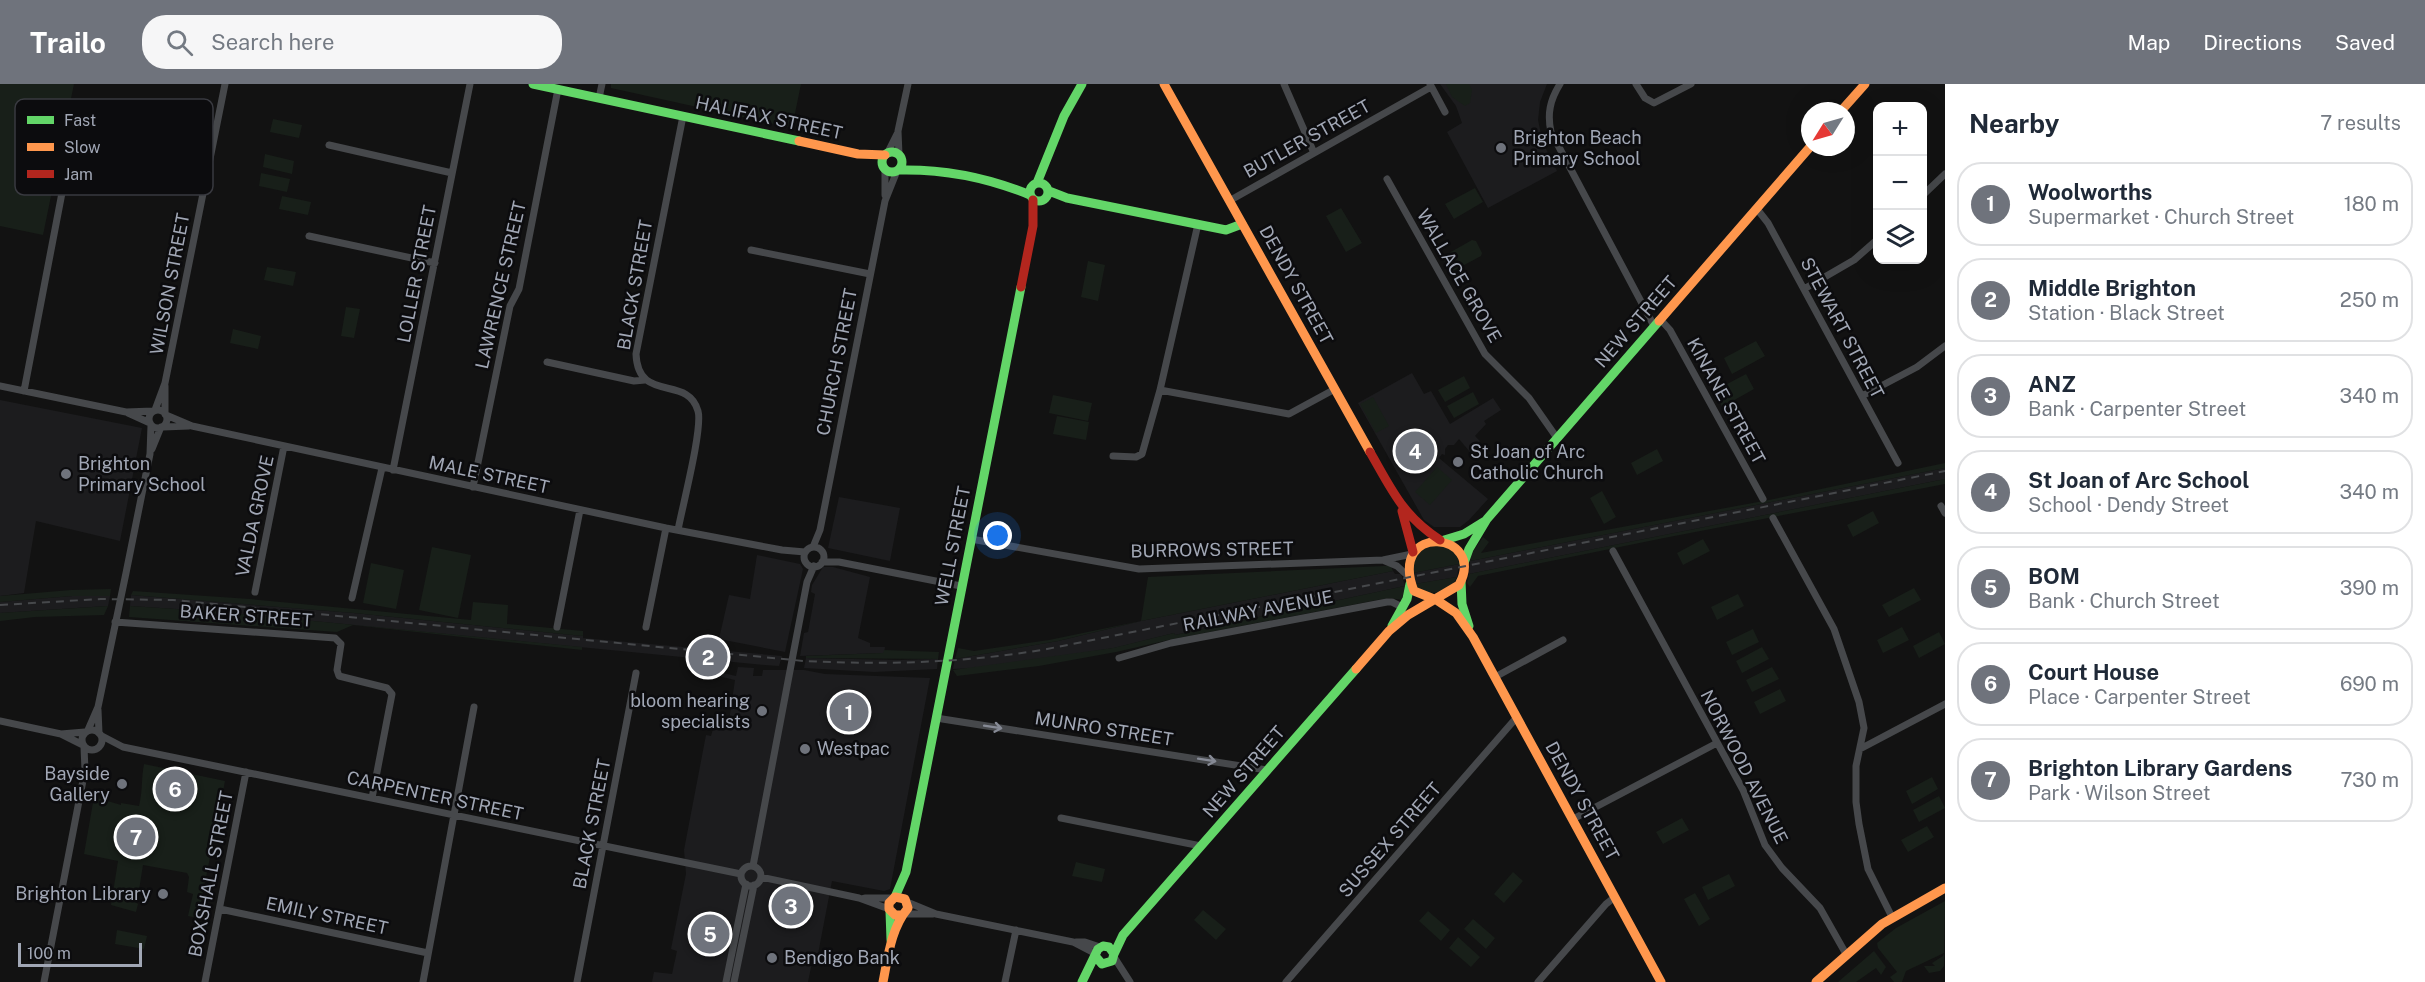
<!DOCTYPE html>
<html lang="en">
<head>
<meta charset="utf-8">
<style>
	body { margin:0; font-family:"Public Sans",sans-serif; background:#f6f6f7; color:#1f2937 }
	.controls { position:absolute; right:18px; top:18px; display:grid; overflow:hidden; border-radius:12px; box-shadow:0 6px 24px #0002 }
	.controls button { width:54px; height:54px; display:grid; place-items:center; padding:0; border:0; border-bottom:2px solid #e0e1e3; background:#fff; color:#1f2937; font:30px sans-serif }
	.compass { position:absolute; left:1801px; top:18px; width:54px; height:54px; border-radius:50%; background:#fff; box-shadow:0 6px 24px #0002; rotate:233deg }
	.scale { position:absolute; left:18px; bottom:15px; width:124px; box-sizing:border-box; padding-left:6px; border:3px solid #a1a7b5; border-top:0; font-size:16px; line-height:21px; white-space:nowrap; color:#a1a7b5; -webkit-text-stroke:4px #0c0c0e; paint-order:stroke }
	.you { position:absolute; left:998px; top:452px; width:21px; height:21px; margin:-15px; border:4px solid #fff; border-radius:50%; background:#1a73e8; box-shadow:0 0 0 9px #1a73e833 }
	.badge { display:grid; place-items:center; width:39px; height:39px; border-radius:50%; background:#6f737c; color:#fff; font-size:20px; font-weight:700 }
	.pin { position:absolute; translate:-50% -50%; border:3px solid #fff; box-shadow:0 2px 6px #0006 }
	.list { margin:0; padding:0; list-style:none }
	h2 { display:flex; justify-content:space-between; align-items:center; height:78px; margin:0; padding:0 24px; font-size:26px }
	h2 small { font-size:20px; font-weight:400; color:#747a83 }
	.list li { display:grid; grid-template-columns:39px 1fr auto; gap:18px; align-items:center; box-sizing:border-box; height:84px; margin:0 12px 12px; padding:0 12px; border:2px solid #e0e1e3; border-radius:24px }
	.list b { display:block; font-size:22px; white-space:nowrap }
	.list p { margin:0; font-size:20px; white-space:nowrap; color:#747a83 }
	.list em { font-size:20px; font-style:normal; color:#747a83 }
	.icon { flex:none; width:33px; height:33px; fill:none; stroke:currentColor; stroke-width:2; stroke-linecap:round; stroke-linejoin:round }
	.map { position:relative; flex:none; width:1945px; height:898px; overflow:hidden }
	header { display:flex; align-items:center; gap:36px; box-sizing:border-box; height:84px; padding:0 30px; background:#6f737c; color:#fff }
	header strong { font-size:28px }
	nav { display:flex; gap:33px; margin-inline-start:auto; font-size:21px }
	.search { width:420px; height:54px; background:#f6f6f7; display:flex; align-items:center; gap:15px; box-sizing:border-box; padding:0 21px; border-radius:24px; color:#747a83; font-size:22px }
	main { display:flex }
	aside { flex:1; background:#fff }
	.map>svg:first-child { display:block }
	.built { fill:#1c1c1e }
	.green { fill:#181f19 }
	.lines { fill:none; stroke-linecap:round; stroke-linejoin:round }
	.street { stroke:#46484b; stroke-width:7 }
	.fast { stroke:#63d668; stroke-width:9 }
	.slow { stroke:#ff974d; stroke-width:9 }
	.jam { stroke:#b3261e; stroke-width:9 }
	.rail { stroke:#46484b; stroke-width:2; stroke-dasharray:8 6; stroke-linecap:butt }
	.oneway { stroke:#868a95 }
	.poi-dot { fill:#6f737c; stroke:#0c0c0e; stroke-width:2 }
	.labels { text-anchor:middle; stroke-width:5; stroke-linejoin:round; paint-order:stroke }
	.street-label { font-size:18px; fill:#a1a7b5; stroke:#0c0c0e }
	.poi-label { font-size:18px; fill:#a1a7b5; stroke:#0c0c0e; text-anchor:start }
	.key { fill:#0c0c0e; stroke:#393a40; stroke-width:1.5 }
	.key-label { font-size:16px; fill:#a1a7b5 }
</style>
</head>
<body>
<header>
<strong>Trailo</strong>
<div class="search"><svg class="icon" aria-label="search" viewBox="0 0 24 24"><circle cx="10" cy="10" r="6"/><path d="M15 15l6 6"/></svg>Search here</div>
<nav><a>Map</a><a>Directions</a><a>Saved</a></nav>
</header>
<main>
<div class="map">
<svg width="1945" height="898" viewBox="0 0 1945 898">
	<rect width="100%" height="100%" fill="#121212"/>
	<path class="built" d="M 1440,0 L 1547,0 L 1540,18 L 1538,36 L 1543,59 L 1557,87 L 1488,124 L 1447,48 L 1462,39 L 1456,22 Z
		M 1412,289 L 1424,310 L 1431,307 L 1450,340 L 1493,314 L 1501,326 L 1484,337 L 1486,340 L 1475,352 L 1480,357 L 1470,368 L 1459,355 L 1454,361 L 1448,361 L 1445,365 L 1445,371 L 1442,370 L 1439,374 L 1488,415 L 1469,436 L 1460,443 L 1434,443 L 1424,436 L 1358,319 Z
		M 0,316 L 142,344 L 120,457 L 36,437 L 24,509 L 0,512 Z
		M 1945,384 L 1945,395 L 1469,490 L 1470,477 Z
		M 839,413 L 900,424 L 890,477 L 828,464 Z
		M 757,471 L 800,480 L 803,485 L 785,568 L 719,555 L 729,511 L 750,515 Z
		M 1459,480 L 1457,493 L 1415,500 L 1413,489 Z
		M 823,483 L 833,483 L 870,493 L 858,554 L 870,559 L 870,563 L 885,563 L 884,569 L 800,572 L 804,549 L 808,548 L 815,510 L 811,508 L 812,501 Z
		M 1393,487 L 1395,490 L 1401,490 L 1405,502 L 1175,551 L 1174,549 L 1114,564 L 981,584 L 953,585 L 955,575 L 1058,557 L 1141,537 Z
		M 131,511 L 354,529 L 583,552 L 583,554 L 782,572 L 779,582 L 765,581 L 221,528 L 130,522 Z
		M 72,512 L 110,512 L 108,522 L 0,529 L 0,518 Z
		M 806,574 L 899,576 L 938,575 L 937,585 L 874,588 L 804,584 Z
		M 738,583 L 754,584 L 753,592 L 762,592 L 763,586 L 804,586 L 825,590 L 930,594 L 890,805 L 884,807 L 832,797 L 818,870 L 814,869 L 808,898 L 652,898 L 654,888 L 672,890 L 677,867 L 671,865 L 686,790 L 684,766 L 706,651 L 711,652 L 713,645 L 720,646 L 722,636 L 729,637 L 735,596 L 713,591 L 714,587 L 736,592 Z"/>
	<path class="green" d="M 0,0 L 74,0 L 43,151 L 0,142 Z
		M 611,0 L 801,0 L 792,44 L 611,4 Z
		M 1446,0 L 1469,0 L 1472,6 L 1470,19 L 1465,22 L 1452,13 Z
		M 273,35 L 302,41 L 299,54 L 270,48 Z
		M 265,70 L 294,77 L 292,90 L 263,83 Z
		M 261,89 L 290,95 L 287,108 L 259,102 Z
		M 1475,104 L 1483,118 L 1454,135 L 1445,120 Z
		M 282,112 L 311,118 L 308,131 L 279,125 Z
		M 1341,124 L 1362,159 L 1346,168 L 1326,132 Z
		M 1472,156 L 1476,157 L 1482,169 L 1481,172 L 1453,187 L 1449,186 L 1442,173 Z
		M 1088,177 L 1105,181 L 1098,217 L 1081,213 Z
		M 267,183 L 296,188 L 293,202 L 264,196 Z
		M 346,223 L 360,225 L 354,254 L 341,252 Z
		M 233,245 L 261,252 L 258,265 L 230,259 Z
		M 1756,257 L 1765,272 L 1732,290 L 1724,274 Z
		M 1746,290 L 1754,305 L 1722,323 L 1714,307 Z
		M 1464,292 L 1470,304 L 1445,318 L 1438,306 Z
		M 1473,308 L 1479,320 L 1454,334 L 1447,322 Z
		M 1053,311 L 1092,319 L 1088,337 L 1049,329 Z
		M 1373,313 L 1389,342 L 1376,349 L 1360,320 Z
		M 1057,332 L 1089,338 L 1086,356 L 1053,350 Z
		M 1657,365 L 1663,377 L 1637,391 L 1631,379 Z
		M 1945,379 L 1945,384 L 1470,477 L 1472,469 L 1483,453 L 1489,458 L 1481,469 L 1769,416 Z
		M 1437,383 L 1452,396 L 1430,421 L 1415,408 Z
		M 1945,395 L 1945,400 L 1664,454 L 1478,492 L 1470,503 L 1467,499 L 1469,490 Z
		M 1602,407 L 1616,433 L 1604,440 L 1590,414 Z
		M 1873,427 L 1879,439 L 1853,453 L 1847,441 Z
		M 1703,455 L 1710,467 L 1683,481 L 1677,469 Z
		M 1436,460 L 1446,462 L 1457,470 L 1459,480 L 1413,489 C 1413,472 1420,465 1436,460 Z
		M 432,463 L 471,471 L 458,534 L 419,526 Z
		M 371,479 L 404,486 L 396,525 L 363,519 Z
		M 1384,482 L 1391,482 L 1393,487 L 1141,537 L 1058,557 L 955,575 L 958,564 L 974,567 L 1049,556 L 1141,537 L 1148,493 Z
		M 1457,493 C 1450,509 1435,511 1420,507 L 1415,500 Z
		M 1405,502 L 1402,516 L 1390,514 L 1377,516 L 1173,555 L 1116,568 L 1039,582 L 957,592 L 953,586 L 1113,564 L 1174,549 L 1175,551 Z
		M 1914,504 L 1921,516 L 1889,533 L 1882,521 Z
		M 111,505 L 110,512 L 72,512 L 0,518 L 0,512 L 71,506 Z
		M 133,507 L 250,515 L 471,536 L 473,518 L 508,521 L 507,540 L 583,547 L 583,552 L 354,529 L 131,511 Z
		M 1738,510 L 1744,522 L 1717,536 L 1711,523 Z
		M 108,522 L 104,531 L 35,533 L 0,537 L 0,529 Z
		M 130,522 L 221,528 L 582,563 L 582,566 L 353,541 L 337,548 L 129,533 Z
		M 1902,543 L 1909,556 L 1883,569 L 1877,556 Z
		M 1753,545 L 1759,558 L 1732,571 L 1726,558 Z
		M 1939,548 L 1945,560 L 1919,574 L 1913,562 Z
		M 1762,563 L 1769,575 L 1742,589 L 1736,577 Z
		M 884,566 L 939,568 L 938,575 L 806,574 L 806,572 L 883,569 Z
		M 1772,583 L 1779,595 L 1752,608 L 1746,596 Z
		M 1780,605 L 1786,617 L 1760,630 L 1754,618 Z
		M 144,680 L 225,697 L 198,834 L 188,832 L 193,810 L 187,808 L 189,793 L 187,789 L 143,781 L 139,806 L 132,811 L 134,817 L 138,820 L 136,828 L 111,821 L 118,777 L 84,770 L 94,713 L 121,721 L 121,719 L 139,722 C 143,705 141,696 144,680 Z
		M 1932,693 L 1938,705 L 1912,720 L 1906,707 Z
		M 1939,712 L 1945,724 L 1919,738 L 1913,726 Z
		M 1682,734 L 1689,746 L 1663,760 L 1656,748 Z
		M 1927,742 L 1934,753 L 1908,768 L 1901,756 Z
		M 1076,778 L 1105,785 L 1102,798 L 1072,792 Z
		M 1513,788 L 1523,797 L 1504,819 L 1494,810 Z
		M 1729,790 L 1735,802 L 1708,816 L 1702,803 Z
		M 1695,809 L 1710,835 L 1699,842 L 1684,815 Z
		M 1945,817 L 1944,882 L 1940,887 L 1929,889 L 1924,882 L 1935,882 L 1932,879 L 1943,872 L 1944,869 L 1906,887 L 1902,898 L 1894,898 L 1890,893 L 1897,888 L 1878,864 L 1877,859 L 1896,844 Z
		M 1203,826 L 1226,845 L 1216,856 L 1194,836 Z
		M 1428,827 L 1450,846 L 1441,857 L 1419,837 Z
		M 1473,835 L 1495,854 L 1486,865 L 1464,845 Z
		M 117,846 L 147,852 L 144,865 L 115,860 Z
		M 1458,853 L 1480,873 L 1471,883 L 1449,864 Z
		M 1874,867 L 1886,883 L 1881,891 L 1876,884 L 1856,898 L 1838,898 Z"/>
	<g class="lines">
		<path class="street" d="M 1284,0 L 1314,69
			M 1430,0 L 1445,28
			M 1560,0 C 1550,16 1547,30 1551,48 L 1654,242
			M 1636,0 L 1645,14 L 1654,19 L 1691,0
			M 599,14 L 602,0
			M 329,61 L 452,89
			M 887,70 L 897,50
			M 899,71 L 898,47 L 908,0
			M 1387,95 L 1485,270 L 1529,314 L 1557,354
			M 885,111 L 885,85
			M 1922,112 L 1945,90
			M 1229,117 L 1431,3
			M 1757,125 L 1768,139 L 1898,379
			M 1198,140 L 1160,306 L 1289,330 L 1335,305
			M 309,152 L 435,179
			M 751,166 L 870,190
			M 1804,205 L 1854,176 L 1878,155
			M 1660,235 L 1670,246 L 1763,415
			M 547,278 L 634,297 L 645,296
			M 0,302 L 126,328 L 153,327
			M 165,302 L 165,330
			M 24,307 L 66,88
			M 1862,312 L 1917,283 L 1945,262
			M149 335a9 9 0 1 1 18 0a9 9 0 1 1-18 0Z
			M 155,326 L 165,299 L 225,0
			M 128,329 L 150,339
			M 166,331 L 192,342 L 666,444 L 782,466 L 805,468
			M 163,343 L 189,342
			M 152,365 L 161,343
			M 1113,372 L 1136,373 L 1142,370 L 1160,306
			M 393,386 L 470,0
			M 473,403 L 510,222 L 519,205 L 558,5
			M 1941,422 L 1945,429
			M 1773,434 L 1834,545 L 1859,618 L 1864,644 L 1856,682 L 1856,718 L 1859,740 L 1868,785 L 1892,833
			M 678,446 C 682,424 703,344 698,327 C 688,290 638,320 636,270 L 683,32
			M 971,455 L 1139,485 L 1383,476 L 1412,470
			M 813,463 L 820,446 L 885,117 L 897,87
			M804 473a10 10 0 1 1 20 0a10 10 0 1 1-20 0Z
			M 1613,467 L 1743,706 L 1765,761 L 1782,784 L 1820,824 L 1846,870
			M 1385,477 L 1397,482 L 1408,492
			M 822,478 L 839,478 L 961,502
			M 255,508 L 284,362
			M 352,514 L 382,384
			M 115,538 L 335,554 L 341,560 L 337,586 L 339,592 L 387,604 L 392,610 L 372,714
			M 557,543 L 580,426
			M 646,543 L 666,444
			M 1119,574 L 1171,559 L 1387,518 L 1392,518 L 1402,523
			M 1495,593 L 1563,556
			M 98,626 L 99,649
			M 936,634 L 1267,686
			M 0,637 L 61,650 L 83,661
			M82 656a10 10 0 1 1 20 0a10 10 0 1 1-20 0Z
			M 88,646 L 98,623 L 126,489 L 150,370 L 151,341
			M 61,650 L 85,648
			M 102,652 L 123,663 L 741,790
			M 1860,665 L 1945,620
			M 1061,734 L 1201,762
			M 1573,735 L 1717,659
			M 753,782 L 793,571 L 807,498 L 814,482
			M741 792a10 10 0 1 1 20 0a10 10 0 1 1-20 0Z
			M 761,793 L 859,814 L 889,825
			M 865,814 L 893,814
			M 907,818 L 936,830 L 1073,858 L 1096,870
			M 220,825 L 428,869
			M 903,830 L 933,830
			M 1076,858 L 1085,858 L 1100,863
			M 1114,873 L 1130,898
			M 44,898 L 85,686 L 84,663
			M 205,898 L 246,688
			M 423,898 L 474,623
			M 577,898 L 636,589
			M 726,898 L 746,800
			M 734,898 L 754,801
			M 1005,898 L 1016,846
			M 1286,898 L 1517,633
			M 1538,898 L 1606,820 L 1615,813"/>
		<path class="fast" d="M 533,0 L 799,57
			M882 78a10 10 0 1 1 20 0a10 10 0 1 1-20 0Z
			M 899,86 C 943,85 989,94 1030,111
			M1030 108a9 9 0 1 1 18 0a9 9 0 1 1-18 0Z
			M 1037,99 L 1064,32 L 1082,0
			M 1049,107 L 1067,114 L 1226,146 L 1242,140
			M 1441,457 L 1464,450 L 1485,437
			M 1464,479 L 1469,465 L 1487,435 L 1659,237
			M 1461,497 L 1462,520 L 1469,542
			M 1392,542 L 1407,515 L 1410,500
			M 895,813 L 906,788 L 1021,203
			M 890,827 L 891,856
			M 1114,870 L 1123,851 L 1356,585
			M 1082,898 L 1098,865 L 1103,862 L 1109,863 L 1114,870 L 1112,877 L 1102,880 L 1096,873"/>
		<path class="slow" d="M 1164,0 L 1370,368
			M 1841,27 L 1865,0
			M 799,57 L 858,70 L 885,71
			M 1659,237 L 1810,63
			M 1435,515 L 1456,529 L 1473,553 L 1661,898
			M 1356,585 L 1389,547 L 1408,531 L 1459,501 C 1488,448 1387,437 1414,507 L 1434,515
			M 883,898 C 888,873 891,844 908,824 L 905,815 L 895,813 L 889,819 L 889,825 L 895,831 L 902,831
			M 1816,898 L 1882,840 L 1945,804"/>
		<path class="jam" d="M 1021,203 L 1033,142 L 1033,116
			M 1370,368 C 1392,406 1402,431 1440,456
			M 1402,427 L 1413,468"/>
		<path class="rail" d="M 0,521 L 101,515 L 173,516 L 804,577 C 885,581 966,579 1047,565 L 1945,387"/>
	</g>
	<defs><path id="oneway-shaft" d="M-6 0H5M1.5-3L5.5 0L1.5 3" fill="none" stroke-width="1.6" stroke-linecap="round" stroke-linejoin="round" transform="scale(1.5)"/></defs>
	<g class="oneway">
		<use href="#oneway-shaft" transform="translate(993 643) rotate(9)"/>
		<use href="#oneway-shaft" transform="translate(1207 676) rotate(9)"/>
	</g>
	<g class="poi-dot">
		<circle cx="1501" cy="64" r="6"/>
		<circle cx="1458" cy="378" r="6"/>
		<circle cx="66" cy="390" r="6"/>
		<circle cx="762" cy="627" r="6"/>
		<circle cx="805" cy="665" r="6"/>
		<circle cx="122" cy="700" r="6"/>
		<circle cx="163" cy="810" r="6"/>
		<circle cx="772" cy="874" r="6"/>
	</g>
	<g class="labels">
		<g class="street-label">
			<text transform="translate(769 34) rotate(12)" y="6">HALIFAX STREET</text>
			<text transform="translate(1307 55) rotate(-29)" y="6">BUTLER STREET</text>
			<text transform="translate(417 190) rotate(-79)" y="6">LOLLER STREET</text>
			<text transform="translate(1459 192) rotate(60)" y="6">WALLACE GROVE</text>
			<text transform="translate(170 200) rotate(-79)" y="6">WILSON STREET</text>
			<text transform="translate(501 201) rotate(-77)" y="6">LAWRENCE STREET</text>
			<text transform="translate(635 201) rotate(-80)" y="6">BLACK STREET</text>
			<text transform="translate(1296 201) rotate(61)" y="6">DENDY STREET</text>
			<text transform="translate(1636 238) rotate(-49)" y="6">NEW STREET</text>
			<text transform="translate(1842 244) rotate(62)" y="6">STEWART STREET</text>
			<text transform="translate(837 278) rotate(-79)" y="6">CHURCH STREET</text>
			<text transform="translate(1726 317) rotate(61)" y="6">KINANE STREET</text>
			<text transform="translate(489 391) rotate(12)" y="6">MALE STREET</text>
			<text transform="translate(255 432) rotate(-78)" y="6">VALDA GROVE</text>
			<text transform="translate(953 462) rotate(-79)" y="6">WELL STREET</text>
			<text transform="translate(1212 466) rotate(-1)" y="6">BURROWS STREET</text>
			<text transform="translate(1258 527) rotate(-11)" y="6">RAILWAY AVENUE</text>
			<text transform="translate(246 532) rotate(4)" y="6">BAKER STREET</text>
			<text transform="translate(1104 645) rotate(9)" y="6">MUNRO STREET</text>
			<text transform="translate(1744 683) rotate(63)" y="6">NORWOOD AVENUE</text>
			<text transform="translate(1244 688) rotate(-49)" y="6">NEW STREET</text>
			<text transform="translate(435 712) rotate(12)" y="6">CARPENTER STREET</text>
			<text transform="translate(1582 717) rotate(61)" y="6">DENDY STREET</text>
			<text transform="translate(592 740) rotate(-79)" y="6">BLACK STREET</text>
			<text transform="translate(1390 756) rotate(-49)" y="6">SUSSEX STREET</text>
			<text transform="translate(211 790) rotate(-79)" y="6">BOXSHALL STREET</text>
			<text transform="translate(327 832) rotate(12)" y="6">EMILY STREET</text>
		</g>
		<g class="poi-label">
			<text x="1513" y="60">Brighton Beach<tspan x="1513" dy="21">Primary School</tspan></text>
			<text x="1470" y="374">St Joan of Arc<tspan x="1470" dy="21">Catholic Church</tspan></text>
			<text x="78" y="386">Brighton<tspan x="78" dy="21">Primary School</tspan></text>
			<text x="750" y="623" text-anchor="end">bloom hearing<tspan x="750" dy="21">specialists</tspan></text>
			<text x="817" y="671">Westpac</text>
			<text x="110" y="696" text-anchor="end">Bayside<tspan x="110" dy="21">Gallery</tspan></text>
			<text x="151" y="816" text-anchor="end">Brighton Library</text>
			<text x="784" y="880">Bendigo Bank</text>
		</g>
	</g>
	<rect x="15" y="15" width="198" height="96" rx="9" class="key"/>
	<rect x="27" y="32" width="27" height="8" fill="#63d668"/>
	<rect x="27" y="59" width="27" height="8" fill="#ff974d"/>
	<rect x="27" y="86" width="27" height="8" fill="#b3261e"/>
	<g class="key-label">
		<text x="64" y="42">Fast</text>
		<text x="64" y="69">Slow</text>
		<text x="64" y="96">Jam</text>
	</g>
</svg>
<div class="controls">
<button>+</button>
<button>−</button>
<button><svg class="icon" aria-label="layers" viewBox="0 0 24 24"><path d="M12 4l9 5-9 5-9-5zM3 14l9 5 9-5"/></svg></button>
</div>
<svg class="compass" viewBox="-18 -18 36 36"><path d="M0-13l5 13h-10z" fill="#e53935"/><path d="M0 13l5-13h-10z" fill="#747a83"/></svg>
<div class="scale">100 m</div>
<div class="you"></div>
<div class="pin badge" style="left:849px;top:628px">1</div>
<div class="pin badge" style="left:708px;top:573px">2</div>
<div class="pin badge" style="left:791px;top:822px">3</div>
<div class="pin badge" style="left:1415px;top:367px">4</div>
<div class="pin badge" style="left:710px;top:850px">5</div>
<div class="pin badge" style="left:175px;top:705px">6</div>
<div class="pin badge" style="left:136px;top:753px">7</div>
</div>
<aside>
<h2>Nearby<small>7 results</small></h2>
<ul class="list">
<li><span class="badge">1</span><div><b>Woolworths</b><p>Supermarket · Church Street</p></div><em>180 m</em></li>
<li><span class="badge">2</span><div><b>Middle Brighton</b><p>Station · Black Street</p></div><em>250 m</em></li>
<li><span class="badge">3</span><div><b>ANZ</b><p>Bank · Carpenter Street</p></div><em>340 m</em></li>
<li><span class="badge">4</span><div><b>St Joan of Arc School</b><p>School · Dendy Street</p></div><em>340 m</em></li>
<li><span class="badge">5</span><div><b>BOM</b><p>Bank · Church Street</p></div><em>390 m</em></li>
<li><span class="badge">6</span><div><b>Court House</b><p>Place · Carpenter Street</p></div><em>690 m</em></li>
<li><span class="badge">7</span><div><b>Brighton Library Gardens</b><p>Park · Wilson Street</p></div><em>730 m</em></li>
</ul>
</aside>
</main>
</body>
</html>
